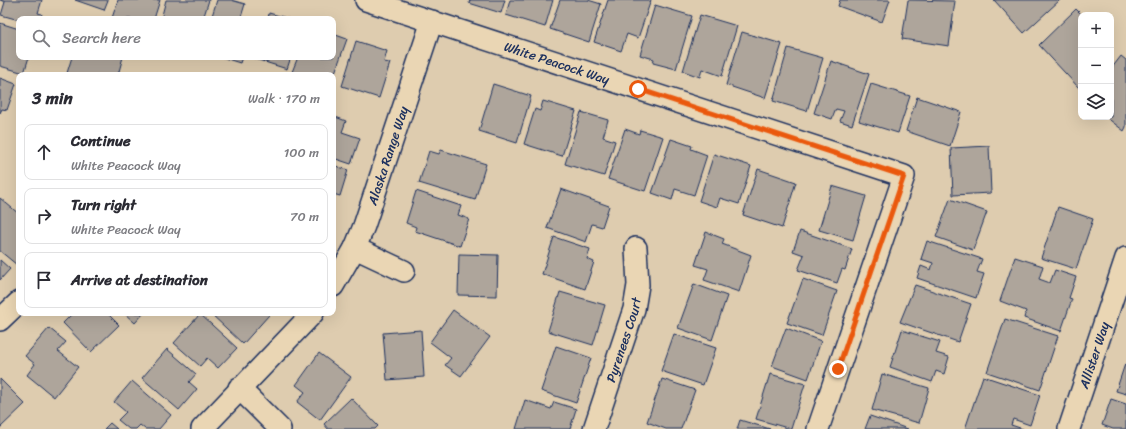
<!DOCTYPE html>
<html lang="en">
<head>
<meta charset="utf-8">
<style>
	body { margin:0; font-family:Sriracha,sans-serif; background:#f7f7f7; color:#2b2b33 }
	.controls { position:absolute; right:12px; top:12px; display:grid; overflow:hidden; border-radius:8px; box-shadow:0 4px 16px #0002 }
	.controls button { width:36px; height:36px; display:grid; place-items:center; padding:0; border:0; border-bottom:1px solid #e1e1e2; background:#fff; color:#2b2b33; font:20px sans-serif }
	.stop { position:absolute; width:12px; height:12px; margin:-9px; border:3px solid #ea580c; border-radius:50%; background:#fff }
	.stop.end { background:#ea580c; border-color:#fff; box-shadow:0 1px 4px #0008 }
	.list { margin:0; padding:0; list-style:none }
	h2 { display:flex; justify-content:space-between; align-items:center; height:52px; margin:0; padding:0 16px; font-size:17px }
	h2 small { font-size:13px; font-weight:400; color:#7c7c81 }
	.list li { display:grid; grid-template-columns:26px 1fr auto; gap:12px; align-items:center; box-sizing:border-box; height:56px; margin:0 8px 8px; padding:0 8px; border:1px solid #e1e1e2; border-radius:8px }
	.list b { display:block; font-size:15px; white-space:nowrap }
	.list p { margin:0; font-size:13px; white-space:nowrap; color:#7c7c81 }
	.list em { font-size:13px; font-style:normal; color:#7c7c81 }
	.icon { flex:none; width:22px; height:22px; fill:none; stroke:currentColor; stroke-width:2; stroke-linecap:round; stroke-linejoin:round }
	.map { position:relative; flex:none; width:1126px; height:429px; overflow:hidden }
	.search { position:absolute; background:#fff; box-shadow:0 4px 16px #0002; left:16px; top:16px; width:320px; height:44px; display:flex; align-items:center; gap:10px; box-sizing:border-box; padding:0 14px; border-radius:8px; color:#7c7c81; font-size:15px }
	.panel { position:absolute; background:#fff; box-shadow:0 4px 16px #0002; left:16px; top:72px; width:320px; height:244px; border-radius:8px }
	.map>svg:first-child { display:block }
	.building { fill:#aea59b; stroke:#1b2f5e }
	.lines { fill:none; stroke-linecap:round; stroke-linejoin:round }
	.minor-casing { stroke:#1b2f5e; stroke-width:24 }
	.minor { stroke:#ead6b4; stroke-width:21 }
	.route { stroke:#ea580c; stroke-width:5 }
	.labels { text-anchor:middle; stroke-width:3; stroke-linejoin:round; paint-order:stroke }
	.street-label { font-size:13px; fill:#1b2f5e; stroke:#ead6b4 }
</style>
</head>
<body>
<div class="map">
<svg width="1126" height="429" viewBox="0 0 1126 429">
	<rect width="100%" height="100%" fill="#deccaf"/>
	<filter id="ink" filterUnits="userSpaceOnUse"><feTurbulence type="fractalNoise" baseFrequency=".025" numOctaves="2"/><feDisplacementMap in="SourceGraphic" scale="8" xChannelSelector="R" yChannelSelector="G"/><feConvolveMatrix kernelMatrix="1 2 1 2 8 2 1 2 1" color-interpolation-filters="sRGB"/></filter>
	<g filter="url(#ink)">
		<path class="building" d="M 0,0 L 42,0 L 38,13 L 42,14 L 40,19 L 19,20 L 1,15 L 5,2 Z
			M 75,0 L 108,0 L 104,10 Z
			M 118,0 L 160,0 L 154,19 L 115,19 L 112,18 Z
			M 166,0 L 209,0 L 203,19 L 161,19 Z
			M 217,0 L 231,0 L 245,4 L 241,17 L 248,19 L 211,19 Z
			M 470,0 L 505,0 L 501,13 L 469,3 Z
			M 510,0 L 553,0 L 545,27 L 506,15 Z
			M 560,0 L 588,0 L 601,4 L 589,42 L 550,29 Z
			M 608,0 L 651,0 L 638,38 L 627,34 L 621,51 L 594,42 Z
			M 840,0 L 890,0 L 882,22 L 838,6 Z
			M 908,0 L 955,1 L 949,46 L 902,39 Z
			M 994,0 L 1060,0 L 1024,33 Z
			M 655,5 L 692,16 L 676,69 L 653,63 L 654,59 L 640,55 Z
			M 1076,9 L 1082,15 L 1081,86 L 1079,88 L 1039,45 Z
			M 269,13 L 290,19 L 268,19 Z
			M 700,15 L 737,26 L 722,76 L 702,69 L 700,77 L 683,71 Z
			M 0,23 L 19,29 L 19,57 L 29,57 L 24,73 L 0,66 Z
			M 742,32 L 782,44 L 765,98 L 726,85 Z
			M 333,34 L 347,39 L 333,78 L 333,75 L 300,75 L 292,72 L 298,57 L 333,57 Z
			M 356,41 L 387,51 L 384,62 L 390,63 L 379,98 L 342,86 Z
			M 788,48 L 823,58 L 807,111 L 773,101 Z
			M 1121,56 L 1126,60 L 1126,127 L 1124,131 L 1106,117 L 1111,117 L 1111,69 Z
			M 72,57 L 123,57 L 118,75 L 75,75 L 67,73 Z
			M 221,57 L 242,57 L 240,63 Z
			M 249,57 L 291,57 L 287,69 Z
			M 831,61 L 869,74 L 852,125 L 840,121 L 844,111 L 836,109 L 832,119 L 814,113 Z
			M 0,78 L 16,84 L 7,110 L 2,109 L 0,113 Z
			M 493,84 L 531,96 L 517,143 L 479,131 Z
			M 871,84 L 910,96 L 898,133 L 859,121 Z
			M 917,97 L 961,112 L 950,146 L 906,131 Z
			M 543,101 L 576,111 L 562,156 L 524,144 L 535,109 L 540,111 Z
			M 581,112 L 608,120 L 603,137 L 615,141 L 604,176 L 565,164 Z
			M 333,116 L 346,121 L 342,132 L 360,138 L 351,164 L 333,158 Z
			M 625,129 L 639,134 L 640,130 L 663,137 L 645,191 L 608,179 Z
			M 671,139 L 692,146 L 691,149 L 707,155 L 694,195 L 675,189 L 672,200 L 652,193 Z
			M 989,146 L 991,193 L 953,195 L 951,148 Z
			M 441,150 L 486,164 L 475,200 L 419,183 L 429,151 L 439,154 Z
			M 714,154 L 751,166 L 739,204 L 720,198 L 717,207 L 699,201 Z
			M 333,165 L 348,170 L 340,196 L 333,194 Z
			M 758,169 L 796,182 L 782,228 L 743,215 Z
			M 832,186 L 866,196 L 853,240 L 819,230 Z
			M 561,189 L 609,206 L 602,227 L 592,224 L 586,242 L 547,228 Z
			M 416,191 L 461,206 L 458,215 L 469,219 L 460,246 L 415,231 L 416,227 L 406,223 Z
			M 0,198 L 19,214 L 19,263 L 17,265 L 0,251 Z
			M 950,199 L 987,212 L 973,250 L 936,237 Z
			M 1058,207 L 1093,219 L 1076,269 L 1041,258 Z
			M 800,231 L 852,249 L 845,270 L 842,269 L 837,283 L 798,270 L 804,255 L 793,251 Z
			M 706,232 L 724,239 L 722,244 L 751,255 L 739,292 L 704,280 L 708,269 L 695,265 Z
			M 554,237 L 590,249 L 587,259 L 594,262 L 585,289 L 542,274 Z
			M 927,241 L 982,259 L 977,272 L 984,274 L 976,298 L 917,278 L 921,266 L 931,270 L 933,263 L 921,259 Z
			M 459,254 L 498,255 L 497,296 L 458,295 Z
			M 1015,257 L 1043,266 L 1039,279 L 1050,283 L 1055,270 L 1076,277 L 1069,298 L 1072,299 L 1061,331 L 1024,318 L 1026,311 L 1000,301 Z
			M 0,260 L 10,269 L 0,280 Z
			M 803,279 L 837,291 L 822,335 L 787,323 Z
			M 694,284 L 727,296 L 712,340 L 678,328 Z
			M 915,285 L 971,304 L 958,342 L 900,322 Z
			M 560,292 L 605,305 L 593,345 L 548,331 Z
			M 453,310 L 490,337 L 461,376 L 445,365 L 451,358 L 430,342 Z
			M 73,313 L 107,313 L 119,325 L 91,352 L 63,323 Z
			M 124,313 L 144,313 L 135,323 Z
			M 210,313 L 267,313 L 269,315 L 243,344 Z
			M 200,314 L 237,348 L 218,368 L 207,358 L 200,366 L 174,343 Z
			M 1005,319 L 1058,336 L 1040,390 L 987,372 Z
			M 49,328 L 66,342 L 58,351 L 78,367 L 54,397 L 27,375 L 35,364 L 25,356 Z
			M 786,328 L 821,341 L 808,379 L 772,366 Z
			M 421,330 L 424,377 L 387,380 L 383,333 Z
			M 902,330 L 940,342 L 936,353 L 949,357 L 944,374 L 936,371 L 932,382 L 890,367 Z
			M 674,334 L 716,348 L 703,385 L 661,371 Z
			M 556,346 L 591,358 L 576,403 L 541,391 Z
			M 167,349 L 196,374 L 189,382 L 197,389 L 179,410 L 142,378 Z
			M 319,353 L 351,377 L 320,420 L 297,402 L 305,392 L 296,385 Z
			M 1125,364 L 1126,364 L 1126,394 L 1116,391 Z
			M 770,374 L 805,384 L 791,429 L 756,419 Z
			M 882,374 L 929,388 L 919,423 L 872,410 Z
			M 983,376 L 1040,395 L 1030,425 L 1013,419 L 1011,425 L 1023,429 L 965,429 Z
			M 0,379 L 25,404 L 0,428 Z
			M 662,379 L 695,390 L 681,429 L 666,429 L 647,422 Z
			M 132,381 L 171,415 L 159,429 L 145,429 L 140,425 L 136,429 L 129,429 L 118,420 L 126,412 L 114,402 Z
			M 351,398 L 378,426 L 375,429 L 328,429 L 324,424 Z
			M 1111,399 L 1126,404 L 1126,429 L 1113,429 L 1102,425 Z
			M 525,400 L 551,409 L 554,402 L 576,409 L 570,429 L 516,429 Z
			M 870,416 L 908,429 L 865,429 Z
			M 740,420 L 770,429 L 737,429 Z
			M 110,423 L 117,429 L 104,429 Z"/>
		<g class="lines">
			<defs>
				<g id="minor">
					<path id="s1" d="M 366,0 L 904,176 L 818,429"/>
					<path d="M 355,248 L 404,271"/>
					<path id="s2" d="M 333,286 L 355,248 L 364,226 L 432,21"/>
					<path d="M 0,320 L 19,302"/>
					<path d="M 239,388 L 280,429"/>
					<path d="M 202,429 L 313,313"/>
					<path id="s3" d="M 594,429 L 634,309 L 638,285 L 636,248"/>
					<path id="s4" d="M 1069,429 L 1126,258"/>
				</g>
			</defs>
			<use href="#minor" class="minor-casing"/>
			<use href="#minor" class="minor"/>
		</g>
	</g>
	<g class="lines" filter="url(#ink)">
		<path class="route" d="M 638,89 L 904,176 L 838,369"/>
	</g>
	<g class="labels">
		<g class="street-label">
			<text dy="5" stroke="none"><textPath href="#s1" startOffset="201">White Peacock Way</textPath></text>
			<text dy="5" stroke="none"><textPath href="#s2" startOffset="142">Alaska Range Way</textPath></text>
			<text dy="5" stroke="none"><textPath href="#s3" startOffset="94">Pyrenees Court</textPath></text>
			<text dy="5" stroke="none"><textPath href="#s4" startOffset="78">Allister Way</textPath></text>
		</g>
	</g>
</svg>
<div class="controls">
<button>+</button>
<button>−</button>
<button><svg class="icon" aria-label="layers" viewBox="0 0 24 24"><path d="M12 4l9 5-9 5-9-5zM3 14l9 5 9-5"/></svg></button>
</div>
<div class="stop" style="left:638px;top:89px"></div>
<div class="stop end" style="left:838px;top:369px"></div>
<div class="search"><svg class="icon" aria-label="search" viewBox="0 0 24 24"><circle cx="10" cy="10" r="6"/><path d="M15 15l6 6"/></svg>Search here</div>
<section class="panel">
<h2>3 min<small>Walk · 170 m</small></h2>
<ul class="list">
<li><svg class="icon" aria-label="ahead" viewBox="0 0 24 24"><path d="M12 20V5M6 11l6-6 6 6"/></svg><div><b>Continue</b><p>White Peacock Way</p></div><em>100 m</em></li>
<li><svg class="icon" aria-label="right" viewBox="0 0 24 24"><path d="M7 20v-9h11M14 6l5 5-5 5"/></svg><div><b>Turn right</b><p>White Peacock Way</p></div><em>70 m</em></li>
<li><svg class="icon" aria-label="arrive" viewBox="0 0 24 24"><path d="M6 21V4h12l-3 4 3 4H6"/></svg><div><b>Arrive at destination</b></div></li>
</ul>
</section>
</div>
</body>
</html>
